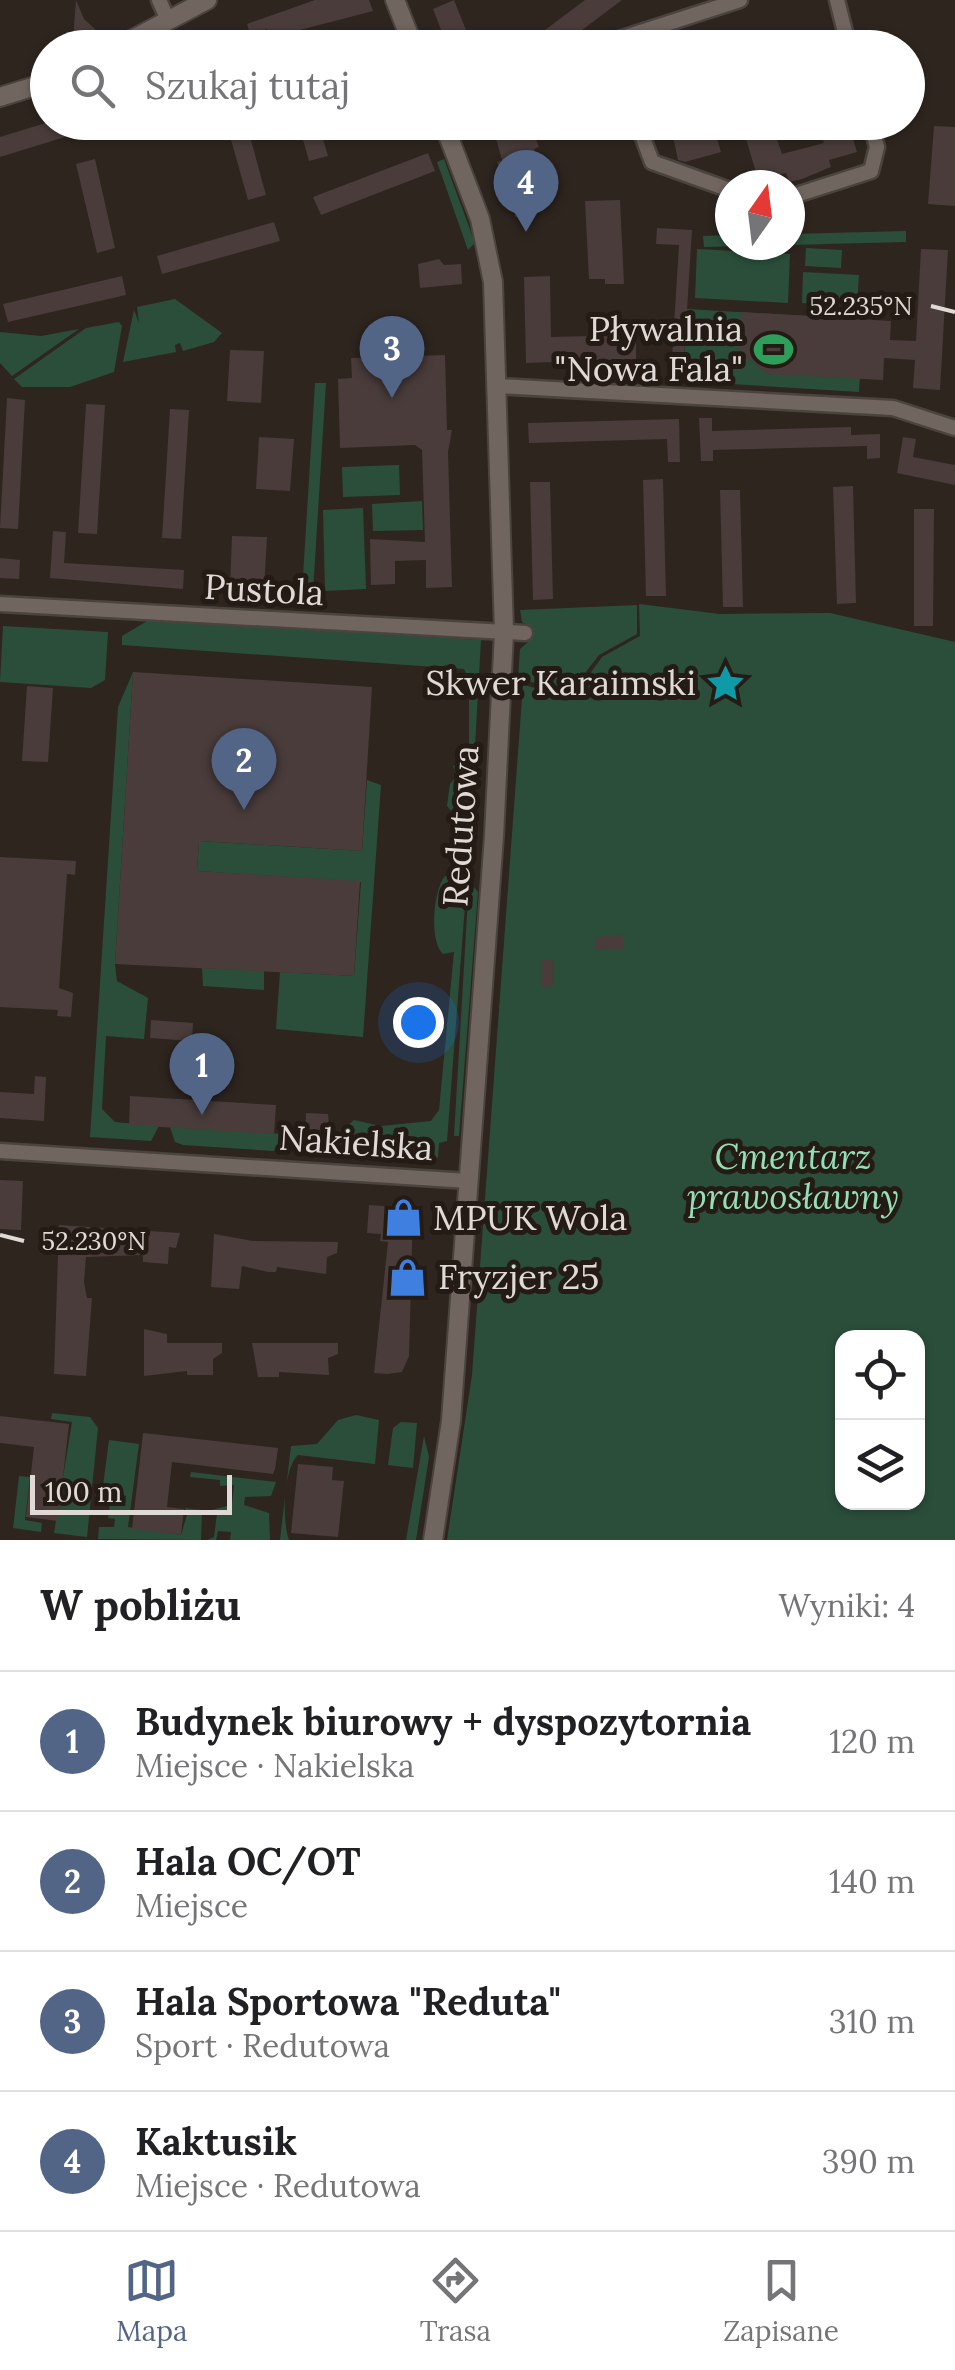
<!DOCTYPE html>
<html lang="pl">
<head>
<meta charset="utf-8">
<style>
	body { margin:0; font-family:Lora,serif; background:#f6f6f6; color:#202124 }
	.controls { position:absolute; right:30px; bottom:30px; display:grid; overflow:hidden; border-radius:20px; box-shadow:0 2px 8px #0004 }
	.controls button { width:90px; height:90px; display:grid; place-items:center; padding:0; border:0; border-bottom:2px solid #e0e0e0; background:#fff; color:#202124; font:50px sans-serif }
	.compass { position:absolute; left:715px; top:170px; width:90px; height:90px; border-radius:50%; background:#fff; box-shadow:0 2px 8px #0004; rotate:14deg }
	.scale { position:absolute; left:30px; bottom:25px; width:202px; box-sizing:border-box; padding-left:10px; border:5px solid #e0dad6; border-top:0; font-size:28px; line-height:35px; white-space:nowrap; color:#e0dad6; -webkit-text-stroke:8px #241b15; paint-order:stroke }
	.you { position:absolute; left:418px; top:1022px; width:35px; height:35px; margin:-25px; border:8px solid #fff; border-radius:50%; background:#1a73e8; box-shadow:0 0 0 15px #1a73e833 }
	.badge { display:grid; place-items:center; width:65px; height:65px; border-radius:50%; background:#526586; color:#fff; font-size:32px; font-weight:700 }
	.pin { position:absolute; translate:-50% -82px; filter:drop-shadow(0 2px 5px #0008) }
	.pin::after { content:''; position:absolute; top:52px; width:35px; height:30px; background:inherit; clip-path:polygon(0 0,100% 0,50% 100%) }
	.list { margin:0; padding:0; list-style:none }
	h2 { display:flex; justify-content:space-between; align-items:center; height:130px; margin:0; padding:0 40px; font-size:42px }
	h2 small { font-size:32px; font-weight:400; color:#757577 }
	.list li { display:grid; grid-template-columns:65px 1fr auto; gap:30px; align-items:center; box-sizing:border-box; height:140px; padding:0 40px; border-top:2px solid #e0e0e0 }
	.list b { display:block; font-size:38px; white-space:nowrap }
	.list p { margin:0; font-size:32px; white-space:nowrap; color:#757577 }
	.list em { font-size:32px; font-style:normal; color:#757577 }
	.icon { flex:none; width:55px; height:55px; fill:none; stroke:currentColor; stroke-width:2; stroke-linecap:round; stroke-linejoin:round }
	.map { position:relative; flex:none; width:955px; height:1540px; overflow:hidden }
	.search { position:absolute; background:#fff; box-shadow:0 2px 8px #0004; left:30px; right:30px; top:30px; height:110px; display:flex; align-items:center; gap:25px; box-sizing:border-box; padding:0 35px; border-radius:55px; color:#757577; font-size:38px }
	.sheet { height:690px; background:#fff }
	nav { display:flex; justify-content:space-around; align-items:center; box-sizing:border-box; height:140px; border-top:2px solid #e0e0e0; background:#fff; font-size:28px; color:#757577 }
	nav a { display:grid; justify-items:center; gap:5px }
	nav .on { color:#526586 }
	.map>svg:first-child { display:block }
	.green { fill:#2b4e3b; fill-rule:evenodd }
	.building { fill:#493c3b }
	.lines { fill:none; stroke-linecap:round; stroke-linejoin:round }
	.minor-casing { stroke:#4b433e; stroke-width:19 }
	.tertiary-casing { stroke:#4b433e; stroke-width:22 }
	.minor { stroke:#71665f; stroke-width:14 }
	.tertiary { stroke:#71665f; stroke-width:18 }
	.ticks { fill:none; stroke:#e0dad6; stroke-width:4 }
	.labels { text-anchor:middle; stroke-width:10; stroke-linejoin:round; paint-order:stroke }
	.poi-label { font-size:35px; fill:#e0dad6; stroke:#241b15; text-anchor:end }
	.street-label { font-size:35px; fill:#e0dad6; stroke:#241b15 }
	.park-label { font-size:35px; font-style:italic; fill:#94dfb6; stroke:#241b15 }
	.ticks-label { font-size:25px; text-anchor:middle; fill:#e0dad6; stroke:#241b15; stroke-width:10; stroke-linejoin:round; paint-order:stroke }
</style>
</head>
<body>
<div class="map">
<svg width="955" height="1540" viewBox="0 0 955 1540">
	<rect width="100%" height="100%" fill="#2e251f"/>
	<path class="green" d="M 444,159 L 475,243 L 468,250 L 437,162 Z
		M 906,231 L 906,242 L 704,247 L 703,236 L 730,235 L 730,245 L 790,245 L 790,234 Z
		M 806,248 L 842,250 L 841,268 L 805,266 Z
		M 697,249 L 790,254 L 788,303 L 695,298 Z
		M 803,272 L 859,275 L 857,306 L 802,303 Z
		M 175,299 L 222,333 L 214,342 L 183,351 L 180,343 L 175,345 L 176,352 L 123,362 L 134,310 L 139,323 L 137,307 Z
		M 687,309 L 863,319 L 859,392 L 683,381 Z
		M 119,322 L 122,326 L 114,372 L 70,387 L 22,387 L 14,379 L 86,328 Z
		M 79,329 L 12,376 L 0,363 L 0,332 L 41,336 Z
		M 315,383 L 326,383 L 313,592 L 302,592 Z
		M 399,465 L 400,495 L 343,497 L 342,467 Z
		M 422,501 L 423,530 L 373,531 L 372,504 Z
		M 363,508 L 366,589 L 325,591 L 323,510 Z
		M 639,604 L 720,614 L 830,613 L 955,642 L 955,1540 L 447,1540 L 472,1375 L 523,685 L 573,697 L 602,657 L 640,636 ZM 842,1338 L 918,1338 L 918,1502 L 842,1502 Z
		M 637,605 L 637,634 L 599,655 L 571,691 L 518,679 L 520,649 L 528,642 L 528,625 L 522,622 L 520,610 Z
		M 149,620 L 481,640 L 474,764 L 466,784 L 474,788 L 468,856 L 461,859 L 451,853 L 453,813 L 447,806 L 450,784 L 457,776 L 453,766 L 469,757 L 469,680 L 464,669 L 122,645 L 122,636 Z
		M 3,626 L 108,632 L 105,680 L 91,688 L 0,682 Z
		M 133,672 L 115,965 L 117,981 L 148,998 L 144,1039 L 106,1036 L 102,1109 L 115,1122 L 159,1126 L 151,1141 L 90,1137 L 118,707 Z
		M 367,780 L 381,785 L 363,1037 L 276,1029 L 280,972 L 354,976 L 361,882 L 197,871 L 199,841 L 362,851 Z
		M 445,876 L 467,879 L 447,1141 L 439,1143 L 438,1158 L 315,1151 L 311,1143 L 302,1143 L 300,1135 L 334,1138 L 354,1120 L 381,1126 L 431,1121 L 439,1110 L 454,952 L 443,954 C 429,941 433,891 445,876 Z
		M 469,881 L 478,892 L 459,1136 L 454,1136 Z
		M 202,968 L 264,971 L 264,990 L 203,986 Z
		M 170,1127 L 283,1134 L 274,1151 L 183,1145 L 175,1142 Z
		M 52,1413 L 90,1417 L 98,1428 L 87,1537 L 54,1533 L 72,1422 L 51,1419 Z
		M 356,1415 L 379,1420 L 375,1464 L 298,1455 C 283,1469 282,1522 289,1540 L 280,1540 L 291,1446 L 317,1444 L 338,1420 Z
		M 401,1422 L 417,1423 L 413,1468 L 388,1465 L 393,1428 Z
		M 424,1436 L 429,1457 L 416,1540 L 406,1540 Z
		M 109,1440 L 139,1444 L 128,1527 L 181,1535 L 187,1515 L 185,1508 L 202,1510 L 201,1540 L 98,1539 L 99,1527 L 114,1527 L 115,1519 L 108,1518 L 110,1503 L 125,1504 L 126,1496 L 103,1486 Z
		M 191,1472 L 276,1482 L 271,1496 L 245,1497 L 244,1505 L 269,1513 L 270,1540 L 230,1540 L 231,1532 L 218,1531 L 216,1540 L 207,1540 L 214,1537 L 217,1514 L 211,1510 L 232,1505 L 234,1485 L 220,1486 L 220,1480 L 190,1477 Z
		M 19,1476 L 30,1477 L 25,1520 L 42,1523 L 41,1532 L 13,1528 Z"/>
	<path class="building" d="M 76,0 L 84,19 L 96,30 L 73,40 Z
		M 315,0 L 369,0 L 373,11 L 269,38 L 267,29 L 250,34 L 247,24 Z
		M 454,0 L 466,30 L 472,48 L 448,48 L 433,9 Z
		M 585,0 L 622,0 L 558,48 L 521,48 Z
		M 817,30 L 817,48 L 773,48 L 772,44 Z
		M 49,122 L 104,125 L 0,157 L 0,137 Z
		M 226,122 L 246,122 L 266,195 L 248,200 Z
		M 298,122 L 318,122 L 328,156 L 309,161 Z
		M 508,122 L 529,122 L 539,147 L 534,149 L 543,184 L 522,192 L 526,216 L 515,217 L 510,191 L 504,193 L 499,181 L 504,179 L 497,162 L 502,160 L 493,128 Z
		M 655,122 L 685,122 L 687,131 L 713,125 L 721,152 L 685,162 L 678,160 L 674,141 L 671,137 L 661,140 Z
		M 828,122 L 848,122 L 857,152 L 829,160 L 831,167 L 802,179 L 789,182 L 786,173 L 758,179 L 746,139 L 774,131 L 782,154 L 824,143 L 821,134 L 830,131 Z
		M 934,126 L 955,127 L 955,206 L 928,204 Z
		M 428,153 L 435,171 L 321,215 L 313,197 Z
		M 95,159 L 115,248 L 97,253 L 76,164 Z
		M 620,200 L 624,284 L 605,284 L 605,279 L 589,279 L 585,201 Z
		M 274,222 L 280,241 L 162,274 L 157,256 Z
		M 657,228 L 692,230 L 684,358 L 672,358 L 679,245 L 656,244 Z
		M 921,249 L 948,250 L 940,390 L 913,388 L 915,360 L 884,358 L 883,380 L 767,374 L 749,359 L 738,358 L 741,312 L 891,321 L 890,340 L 916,341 Z
		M 439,259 L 444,265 L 461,264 L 462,284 L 420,288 L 418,264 Z
		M 122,276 L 126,295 L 8,322 L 3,304 Z
		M 550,276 L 551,337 L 636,335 L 636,359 L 526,363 L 524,277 Z
		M 230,350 L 264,351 L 261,403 L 227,401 Z
		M 445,355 L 447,430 L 452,430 L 448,452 L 452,587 L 426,588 L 426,560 L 395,561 L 395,584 L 371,585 L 370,539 L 425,542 L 422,450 L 415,445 L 340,448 L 338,379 L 352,378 L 351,358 Z
		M 7,398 L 25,400 L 18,529 L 0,528 Z
		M 86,404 L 105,405 L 97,534 L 78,533 Z
		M 170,409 L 189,410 L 181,539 L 162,538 Z
		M 699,418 L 712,418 L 712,431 L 851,427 L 851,435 L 880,434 L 880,458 L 867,459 L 867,446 L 713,450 L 713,461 L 701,461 Z
		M 679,419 L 680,462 L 668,462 L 667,439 L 529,443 L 528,423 Z
		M 259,437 L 294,439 L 290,491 L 256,489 Z
		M 903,437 L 916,439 L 913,457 L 955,465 L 955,485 L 897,473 Z
		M 663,479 L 666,596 L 646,596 L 643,480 Z
		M 530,482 L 550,482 L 553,599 L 533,600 Z
		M 853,486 L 856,603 L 837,604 L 833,487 Z
		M 720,490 L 740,490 L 743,607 L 723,607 Z
		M 914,509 L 934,509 L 933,626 L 914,626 Z
		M 53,531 L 66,532 L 64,563 L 184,570 L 183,589 L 50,578 Z
		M 232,536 L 267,537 L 264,589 L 230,587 Z
		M 0,558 L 20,560 L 19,579 L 0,578 Z
		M 133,672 L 372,687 L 362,851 L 199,841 L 197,871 L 360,881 L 354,976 L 115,964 Z
		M 27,686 L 53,688 L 48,762 L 22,761 Z
		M 0,857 L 76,861 L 75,875 L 67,874 L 59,988 L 73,993 L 71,1017 L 57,1016 L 58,1010 L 0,1007 Z
		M 623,935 L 623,949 L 596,950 L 596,937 Z
		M 541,960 L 554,960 L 554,986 L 541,987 Z
		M 151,1020 L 193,1023 L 192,1041 L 150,1038 Z
		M 35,1076 L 46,1077 L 44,1121 L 0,1118 L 0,1092 L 34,1094 Z
		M 130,1096 L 276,1105 L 274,1134 L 129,1125 Z
		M 306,1113 L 328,1114 L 330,1137 L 305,1135 Z
		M 339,1131 L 370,1133 L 369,1147 L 338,1145 Z
		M 0,1180 L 23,1181 L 21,1230 L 0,1229 Z
		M 369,1205 L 413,1208 L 409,1356 L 402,1372 L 388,1374 L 374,1373 L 388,1242 L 380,1241 L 381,1234 L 367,1233 Z
		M 59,1225 L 180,1233 L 176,1248 L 169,1247 L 168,1264 L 143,1262 L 143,1255 L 86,1257 L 84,1282 L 87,1298 L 92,1298 L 86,1376 L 54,1374 Z
		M 214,1234 L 253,1241 L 338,1242 L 337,1253 L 327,1257 L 326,1274 L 277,1267 L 276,1272 L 268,1272 L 242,1266 L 239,1289 L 211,1287 Z
		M 144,1329 L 167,1334 L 167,1343 L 222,1343 L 222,1353 L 213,1359 L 213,1375 L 187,1375 L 187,1371 L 144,1376 Z
		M 252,1343 L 338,1343 L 338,1354 L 328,1358 L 329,1375 L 279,1372 L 279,1377 L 258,1377 Z
		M 0,1416 L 69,1424 L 58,1521 L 26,1517 L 34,1447 L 0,1443 Z
		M 143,1433 L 278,1448 L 275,1469 L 273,1474 L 172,1462 L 167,1507 L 184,1509 L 181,1535 L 132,1529 Z
		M 298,1464 L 333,1467 L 332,1480 L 344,1481 L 338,1537 L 291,1533 Z"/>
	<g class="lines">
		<defs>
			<path id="minor" d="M 159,0 L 168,20
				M 837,0 L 849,48
				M 591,48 L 740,0
				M 637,122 L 652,162 L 730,190
				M 790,197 L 871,171 L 877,147 L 870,122
				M 497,386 L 893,408 L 955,428
				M 0,604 L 525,633
				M 0,1151 L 468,1181"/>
			<path id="tertiary" d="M 395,0 L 414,48
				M 116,48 L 207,0
				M 0,97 L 48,82
				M 433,1540 L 451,1421 L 494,836 L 504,632 L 493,282 L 480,219 L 443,122"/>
		</defs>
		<use href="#minor" class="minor-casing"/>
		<use href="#tertiary" class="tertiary-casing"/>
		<use href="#minor" class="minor"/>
		<use href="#tertiary" class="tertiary"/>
	</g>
	<path class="ticks" d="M 931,306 L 955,312M 0,1235 L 24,1241"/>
	<defs>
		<symbol id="stadium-bare" viewBox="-9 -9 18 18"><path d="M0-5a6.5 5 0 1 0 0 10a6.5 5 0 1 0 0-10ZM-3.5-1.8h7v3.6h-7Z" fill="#2e9e5b" stroke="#241b15" stroke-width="2.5" paint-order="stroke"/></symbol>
		<symbol id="sight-bare" viewBox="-9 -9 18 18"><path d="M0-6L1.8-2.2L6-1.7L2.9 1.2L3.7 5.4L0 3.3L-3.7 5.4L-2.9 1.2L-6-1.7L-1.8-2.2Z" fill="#0f9aa8" stroke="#241b15" stroke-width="2.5" paint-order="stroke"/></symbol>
		<symbol id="shop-bare" viewBox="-9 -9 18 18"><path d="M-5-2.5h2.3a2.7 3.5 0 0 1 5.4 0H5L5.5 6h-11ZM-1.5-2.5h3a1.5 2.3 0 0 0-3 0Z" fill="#3f7fe0" stroke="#241b15" stroke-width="2.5" paint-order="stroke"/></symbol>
	</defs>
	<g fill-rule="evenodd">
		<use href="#stadium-bare" x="746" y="322" width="55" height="55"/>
		<use href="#sight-bare" x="698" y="656" width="55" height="55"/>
		<use href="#shop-bare" x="376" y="1190" width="55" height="55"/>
		<use href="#shop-bare" x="380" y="1250" width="55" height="55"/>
	</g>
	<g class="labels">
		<g class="poi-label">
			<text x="743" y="341">Pływalnia<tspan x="743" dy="40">"Nowa Fala"</tspan></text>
			<text x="696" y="695">Skwer Karaimski</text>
			<text x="433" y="1230" text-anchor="start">MPUK Wola</text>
			<text x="438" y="1289" text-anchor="start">Fryzjer 25</text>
		</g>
		<g class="street-label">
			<text transform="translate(264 590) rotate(3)" y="12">Pustola</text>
			<text transform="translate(461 826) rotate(-86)" y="12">Redutowa</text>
			<text transform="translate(356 1143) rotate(4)" y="12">Nakielska</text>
		</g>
		<g class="park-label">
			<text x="793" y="1169">Cmentarz<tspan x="793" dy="40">prawosławny</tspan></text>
		</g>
	</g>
	<g class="ticks-label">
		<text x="861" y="315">52.235°N</text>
		<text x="94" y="1250">52.230°N</text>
	</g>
</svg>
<div class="controls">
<button><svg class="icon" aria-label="locate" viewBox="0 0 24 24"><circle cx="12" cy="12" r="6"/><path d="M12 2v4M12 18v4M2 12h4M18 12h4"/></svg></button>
<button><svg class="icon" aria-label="layers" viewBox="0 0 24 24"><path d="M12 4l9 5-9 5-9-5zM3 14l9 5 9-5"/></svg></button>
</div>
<svg class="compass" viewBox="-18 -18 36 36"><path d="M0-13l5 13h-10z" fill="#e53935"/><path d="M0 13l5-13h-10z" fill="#757577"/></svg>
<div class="scale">100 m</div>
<div class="you"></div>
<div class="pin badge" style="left:202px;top:1115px">1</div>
<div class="pin badge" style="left:244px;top:810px">2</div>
<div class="pin badge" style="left:392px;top:398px">3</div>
<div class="pin badge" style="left:526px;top:232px">4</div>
<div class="search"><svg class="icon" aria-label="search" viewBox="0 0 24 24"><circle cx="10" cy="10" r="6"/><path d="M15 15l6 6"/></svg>Szukaj tutaj</div>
</div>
<section class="sheet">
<h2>W pobliżu<small>Wyniki: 4</small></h2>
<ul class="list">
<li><span class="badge">1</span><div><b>Budynek biurowy + dyspozytornia</b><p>Miejsce · Nakielska</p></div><em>120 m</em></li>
<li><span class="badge">2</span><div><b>Hala OC/OT</b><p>Miejsce</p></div><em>140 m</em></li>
<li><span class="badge">3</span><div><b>Hala Sportowa &quot;Reduta&quot;</b><p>Sport · Redutowa</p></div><em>310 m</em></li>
<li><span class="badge">4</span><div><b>Kaktusik</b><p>Miejsce · Redutowa</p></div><em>390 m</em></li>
</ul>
</section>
<nav>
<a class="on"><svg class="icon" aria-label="map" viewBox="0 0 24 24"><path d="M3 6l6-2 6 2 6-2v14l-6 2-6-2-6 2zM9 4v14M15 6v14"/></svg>Mapa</a>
<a><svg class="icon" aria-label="directions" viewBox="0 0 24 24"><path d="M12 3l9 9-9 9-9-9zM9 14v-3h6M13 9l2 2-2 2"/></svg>Trasa</a>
<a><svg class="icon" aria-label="saved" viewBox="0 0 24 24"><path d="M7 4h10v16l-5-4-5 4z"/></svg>Zapisane</a>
</nav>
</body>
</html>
